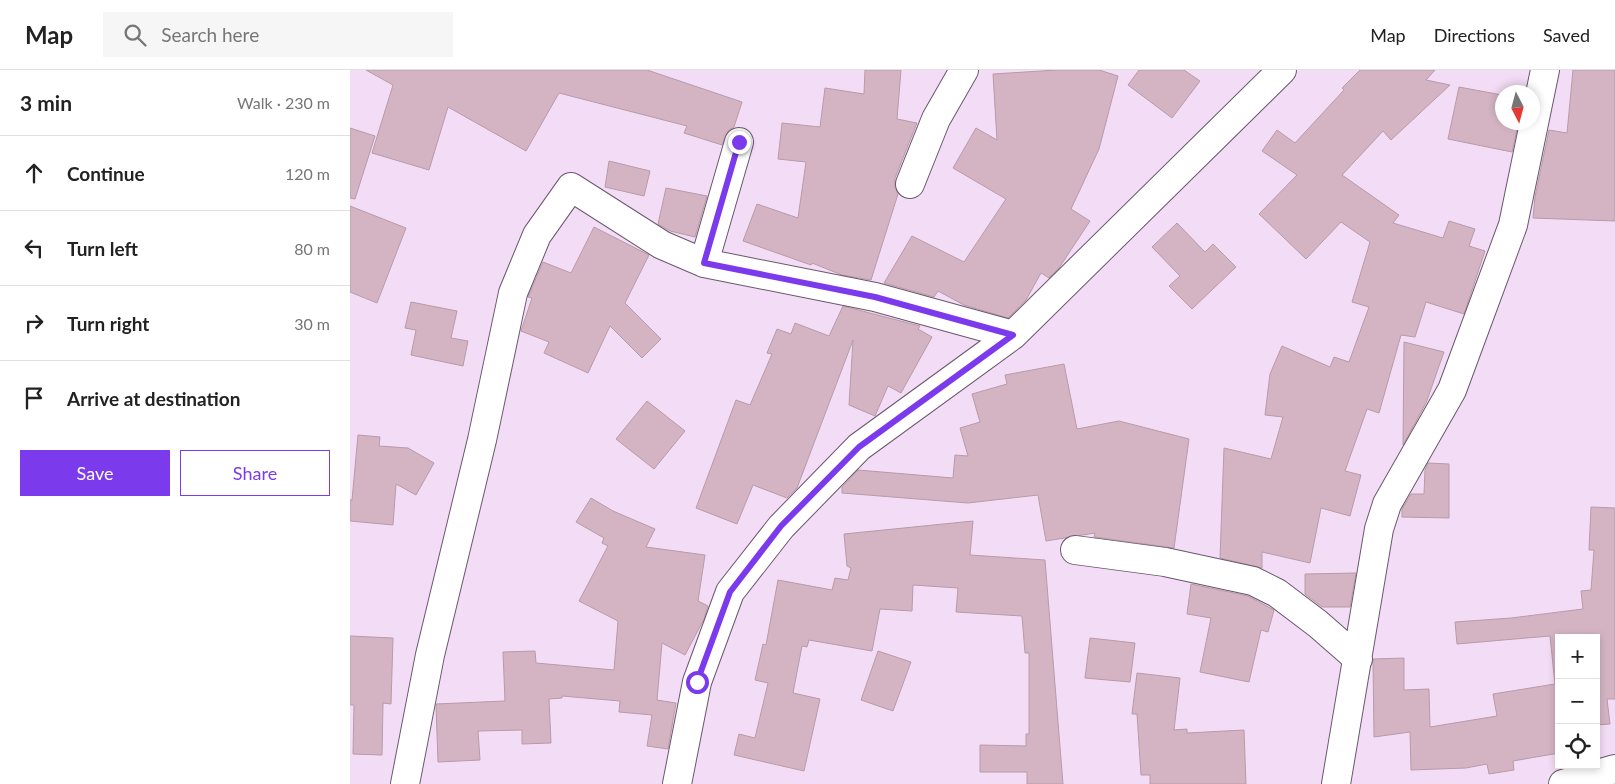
<!DOCTYPE html>
<html lang="en">
<head>
<meta charset="utf-8">
<style>
	body { margin:0; font-family:Lato,sans-serif; background:#f6f6f6; color:#222 }
	.controls { position:absolute; right:15px; bottom:15px; display:grid; overflow:hidden; border-radius:0px; box-shadow:0 2px 8px #0003 }
	.controls button { width:45px; height:45px; display:grid; place-items:center; padding:0; border:0; border-bottom:1px solid #e0e0e0; background:#fff; color:#222; font:25px sans-serif }
	.compass { position:absolute; left:1145px; top:15px; width:45px; height:45px; border-radius:50%; background:#fff; box-shadow:0 2px 8px #0003; rotate:174deg }
	.stop { position:absolute; width:15px; height:15px; margin:-11px; border:4px solid #7c3aed; border-radius:50%; background:#fff }
	.stop.end { background:#7c3aed; border-color:#fff; box-shadow:0 1px 5px #0008 }
	.list { margin:0; padding:0; list-style:none }
	h2 { display:flex; justify-content:space-between; align-items:center; height:65px; margin:0; padding:0 20px; font-size:21px }
	h2 small { font-size:16px; font-weight:400; color:#767676 }
	.list li { display:grid; grid-template-columns:32px 1fr auto; gap:15px; align-items:center; box-sizing:border-box; height:75px; padding:0 20px; border-top:1px solid #e0e0e0 }
	.list b { display:block; font-size:19px; white-space:nowrap }
	.list em { font-size:16px; font-style:normal; color:#767676 }
	.actions { display:flex; gap:10px; padding:15px 20px }
	.actions a { flex:1; padding:11px 0; border:1px solid #7c3aed; border-radius:0px; text-align:center; font-size:18px; color:#7c3aed }
	.actions .main { background:#7c3aed; color:#fff }
	.icon { flex:none; width:28px; height:28px; fill:none; stroke:currentColor; stroke-width:2; stroke-linecap:round; stroke-linejoin:round }
	.map { position:relative; flex:none; width:1265px; height:714px; overflow:hidden }
	header { display:flex; align-items:center; gap:30px; box-sizing:border-box; height:70px; padding:0 25px; background:#fff; border-bottom:1px solid #e0e0e0 }
	header strong { font-size:24px }
	nav { display:flex; gap:28px; margin-inline-start:auto; font-size:18px }
	.search { width:350px; height:45px; background:#f6f6f6; display:flex; align-items:center; gap:12px; box-sizing:border-box; padding:0 18px; border-radius:0px; color:#767676; font-size:19px }
	main { display:flex }
	aside { flex:1; background:#fff }
	.map>svg:first-child { display:block }
	.building { fill:#d4b4c3; stroke:#b89aa8 }
	.lines { fill:none; stroke-linecap:round; stroke-linejoin:round }
	.street-casing { stroke:#6a576d; stroke-width:30 }
	.street { stroke:#fff; stroke-width:28 }
	.route { stroke:#7c3aed; stroke-width:6 }
</style>
</head>
<body>
<header>
<strong>Map</strong>
<div class="search"><svg class="icon" aria-label="search" viewBox="0 0 24 24"><circle cx="10" cy="10" r="6"/><path d="M15 15l6 6"/></svg>Search here</div>
<nav><a>Map</a><a>Directions</a><a>Saved</a></nav>
</header>
<main>
<aside>
<h2>3 min<small>Walk · 230 m</small></h2>
<ul class="list">
<li><svg class="icon" aria-label="ahead" viewBox="0 0 24 24"><path d="M12 20V5M6 11l6-6 6 6"/></svg><div><b>Continue</b></div><em>120 m</em></li>
<li><svg class="icon" aria-label="left" viewBox="0 0 24 24"><path d="M17 20v-9H6M10 6l-5 5 5 5"/></svg><div><b>Turn left</b></div><em>80 m</em></li>
<li><svg class="icon" aria-label="right" viewBox="0 0 24 24"><path d="M7 20v-9h11M14 6l5 5-5 5"/></svg><div><b>Turn right</b></div><em>30 m</em></li>
<li><svg class="icon" aria-label="arrive" viewBox="0 0 24 24"><path d="M6 21V4h12l-3 4 3 4H6"/></svg><div><b>Arrive at destination</b></div></li>
</ul>
<div class="actions"><a class="main">Save</a><a>Share</a></div>
</aside>
<div class="map">
<svg width="1265" height="714" viewBox="0 0 1265 714">
	<rect width="100%" height="100%" fill="#f3ddf6"/>
	<path class="building" d="M 16,0 L 297,0 L 392,32 L 384,57 L 378,61 L 372,75 L 334,63 L 337,56 L 209,23 L 176,81 L 98,37 L 79,100 L 22,83 L 43,15 Z
		M 515,0 L 551,0 L 547,49 L 567,53 L 545,108 L 545,117 L 548,124 L 521,210 L 492,205 L 462,193 L 461,195 L 393,171 L 407,134 L 448,148 L 456,92 L 428,89 L 432,53 L 470,57 L 475,18 L 514,24 Z
		M 707,0 L 749,0 L 768,6 L 749,79 L 721,139 L 740,151 L 709,198 L 699,208 L 691,203 L 676,230 L 658,248 L 614,235 L 588,221 L 584,227 L 534,213 L 562,166 L 614,192 L 656,129 L 603,98 L 626,58 L 647,70 L 643,4 Z
		M 789,0 L 834,0 L 850,11 L 822,48 L 778,15 Z
		M 1010,0 L 1085,0 L 1076,10 L 1100,15 L 1041,70 L 1033,61 L 992,105 L 1049,145 L 1043,153 L 1093,168 L 1099,151 L 1125,159 L 1119,176 L 1135,181 L 1114,244 L 1076,232 L 1065,267 L 1051,265 L 1029,343 L 1017,339 L 995,401 L 1011,405 L 1000,446 L 971,438 L 960,493 L 912,482 L 912,498 L 870,488 L 874,378 L 921,389 L 933,347 L 915,345 L 920,304 L 932,276 L 980,297 L 984,287 L 999,292 L 1019,237 L 1002,232 L 1020,172 L 991,152 L 956,189 L 909,144 L 947,105 L 912,81 L 927,60 L 945,73 L 994,20 L 992,18 Z
		M 1223,0 L 1265,0 L 1265,151 L 1183,148 L 1185,127 L 1199,60 L 1217,63 Z
		M 1109,17 L 1152,25 L 1152,53 L 1168,55 L 1162,82 L 1098,69 Z
		M 0,58 L 25,66 L 5,129 L 0,128 Z
		M 259,91 L 300,101 L 294,126 L 255,117 Z
		M 316,118 L 357,126 L 345,167 L 320,161 L 308,154 Z
		M 0,136 L 56,158 L 27,233 L 0,222 Z
		M 827,153 L 855,182 L 863,174 L 886,197 L 842,239 L 819,216 L 830,206 L 802,177 Z
		M 244,157 L 299,185 L 275,233 L 311,269 L 292,288 L 260,256 L 238,303 L 194,283 L 199,272 L 171,261 L 182,228 L 178,227 L 193,192 L 221,203 Z
		M 61,232 L 107,241 L 101,268 L 118,271 L 113,296 L 61,285 L 66,260 L 55,258 Z
		M 493,236 L 570,256 L 568,259 L 582,267 L 551,323 L 538,316 L 525,346 L 499,335 L 503,270 L 447,418 L 437,428 L 403,415 L 387,454 L 346,438 L 386,330 L 400,335 L 422,284 L 417,283 L 427,259 L 441,264 L 445,253 L 479,266 Z
		M 1054,272 L 1094,282 L 1076,333 L 1053,375 Z
		M 714,294 L 727,359 L 769,351 L 839,369 L 824,478 L 744,467 L 745,463 L 696,471 L 688,425 L 618,433 L 492,423 L 492,417 L 508,400 L 603,408 L 605,385 L 618,386 L 610,358 L 630,352 L 622,324 L 657,314 L 655,305 Z
		M 297,331 L 335,361 L 304,399 L 266,369 Z
		M 8,365 L 30,367 L 29,376 L 58,378 L 84,393 L 66,425 L 46,414 L 43,455 L 0,451 L 0,430 L 2,430 Z
		M 1078,393 L 1099,394 L 1099,448 L 1052,447 L 1052,439 L 1061,424 L 1074,424 L 1075,400 Z
		M 241,428 L 263,441 L 305,459 L 296,477 L 355,485 L 348,531 L 358,536 L 354,549 L 335,585 L 312,573 L 307,630 L 326,633 L 318,679 L 297,676 L 302,645 L 269,642 L 270,631 L 212,626 L 212,628 L 199,629 L 201,673 L 172,674 L 172,660 L 128,661 L 130,690 L 88,692 L 86,634 L 155,631 L 153,582 L 185,581 L 186,593 L 264,600 L 268,551 L 229,531 L 258,476 L 252,473 L 254,468 L 226,452 Z
		M 1241,437 L 1265,438 L 1265,629 L 1257,629 L 1260,654 L 1246,655 L 1246,568 L 1209,568 L 1209,683 L 1163,691 L 1164,700 L 1139,704 L 1137,694 L 1116,698 L 1061,700 L 1060,662 L 1024,667 L 1023,589 L 1054,588 L 1054,620 L 1079,619 L 1080,657 L 1147,646 L 1143,624 L 1205,614 L 1200,566 L 1107,574 L 1105,552 L 1161,548 L 1233,539 L 1231,521 L 1241,520 L 1244,480 L 1239,480 Z
		M 623,451 L 620,485 L 695,490 L 713,714 L 677,714 L 677,702 L 630,702 L 630,675 L 676,676 L 676,664 L 679,664 L 679,583 L 675,583 L 672,546 L 606,542 L 608,518 L 563,515 L 562,541 L 530,539 L 522,581 L 459,570 L 457,577 L 452,576 L 443,623 L 470,629 L 454,701 L 384,685 L 389,664 L 405,668 L 418,613 L 405,610 L 413,574 L 416,575 L 428,510 L 482,520 L 485,508 L 498,510 L 501,498 L 497,496 L 494,464 Z
		M 1006,503 L 1000,537 L 972,537 L 955,524 L 955,504 Z
		M 841,514 L 898,526 L 924,540 L 918,562 L 911,560 L 899,612 L 850,602 L 861,548 L 837,544 Z
		M 0,566 L 43,568 L 41,634 L 33,633 L 32,685 L 3,684 L 4,635 L 0,635 Z
		M 740,568 L 785,573 L 780,612 L 735,608 Z
		M 528,581 L 561,592 L 543,641 L 511,630 Z
		M 787,603 L 830,608 L 824,660 L 837,659 L 837,663 L 894,660 L 896,714 L 800,714 L 800,705 L 791,705 L 787,644 L 782,644 Z"/>
	<g class="lines">
		<defs>
			<path id="street" d="M 560,114 L 586,49 L 614,0
				M 354,193 L 389,72
				M 725,480 L 815,492 L 903,511 L 927,523 L 968,554 L 1008,589
				M 55,714 L 80,585 L 132,370 L 163,223 L 187,165 L 221,117 L 312,175 L 354,193 L 525,227 L 663,265
				M 327,714 L 347,612 L 380,522 L 431,457 L 509,377 L 663,265 L 932,0
				M 986,714 L 1029,459 L 1037,434 L 1102,320 L 1163,155 L 1195,0
				M 1213,714 L 1265,699"/>
		</defs>
		<use href="#street" class="street-casing"/>
		<use href="#street" class="street"/>
	</g>
	<g class="lines">
		<path class="route" d="M 347,612 L 380,522 L 431,456 L 509,377 L 663,265 L 525,227 L 354,193 L 389,72"/>
	</g>
</svg>
<div class="controls">
<button>+</button>
<button>−</button>
<button><svg class="icon" aria-label="locate" viewBox="0 0 24 24"><circle cx="12" cy="12" r="6"/><path d="M12 2v4M12 18v4M2 12h4M18 12h4"/></svg></button>
</div>
<svg class="compass" viewBox="-18 -18 36 36"><path d="M0-13l5 13h-10z" fill="#e53935"/><path d="M0 13l5-13h-10z" fill="#767676"/></svg>
<div class="stop" style="left:347px;top:612px"></div>
<div class="stop end" style="left:389px;top:72px"></div>
</div>
</main>
</body>
</html>
